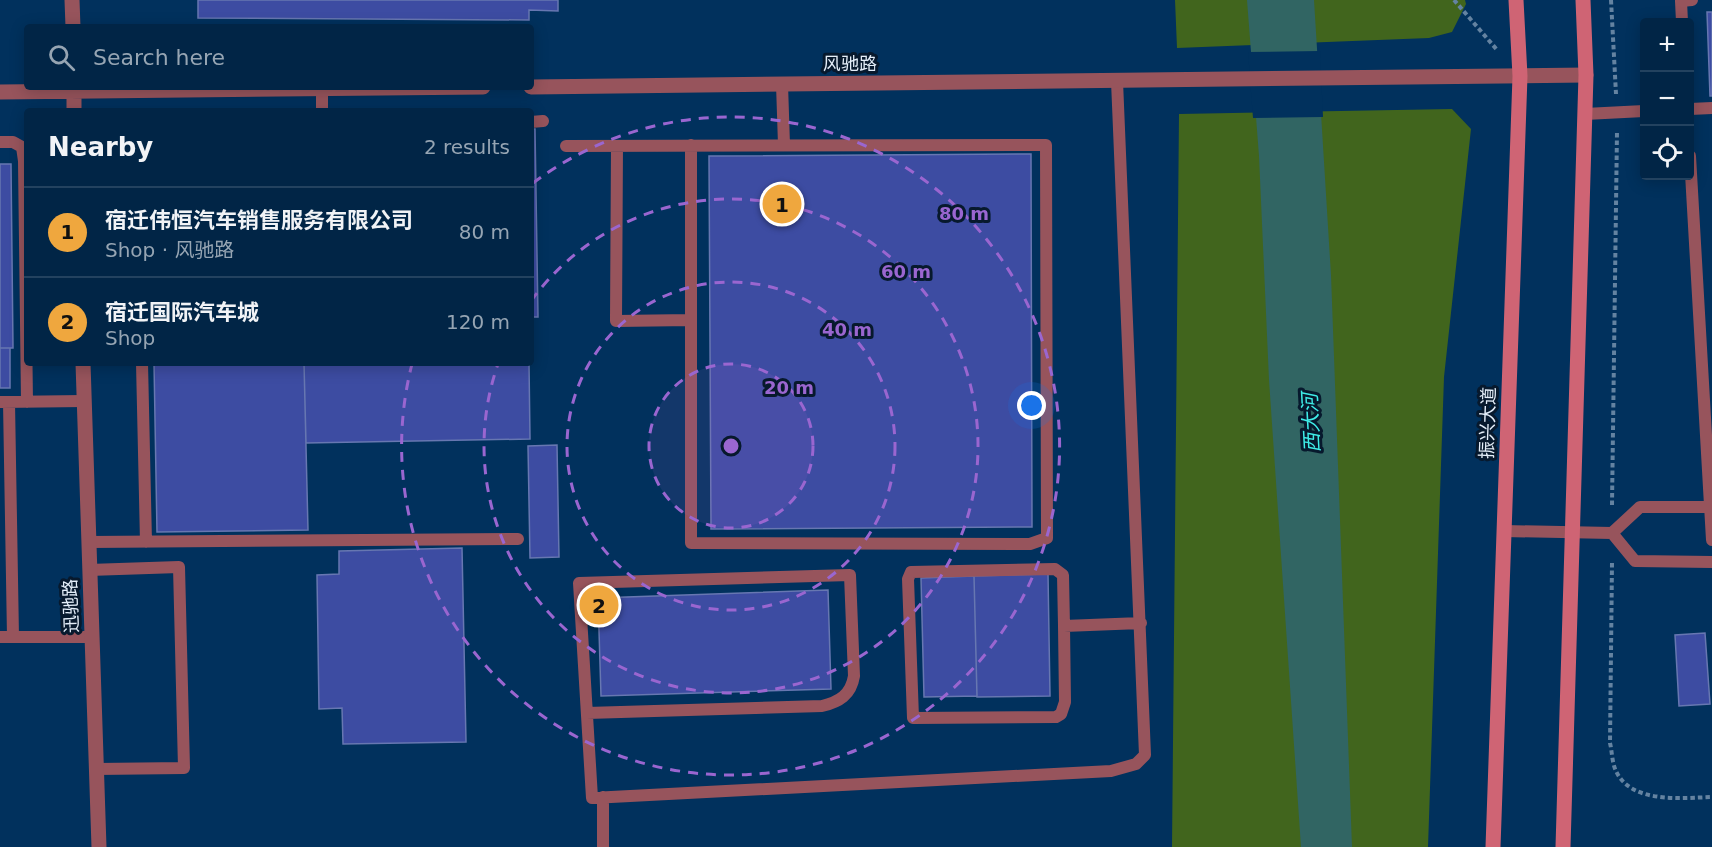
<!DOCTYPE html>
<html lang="en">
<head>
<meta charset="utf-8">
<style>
	body { margin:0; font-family:"DejaVu Sans","Noto Sans SC",sans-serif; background:#0f3151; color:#f1f3f6 }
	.controls { position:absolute; right:18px; top:18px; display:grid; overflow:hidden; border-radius:6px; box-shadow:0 3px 15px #0003 }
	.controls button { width:54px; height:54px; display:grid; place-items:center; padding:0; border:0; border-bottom:2px solid #23425f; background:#012546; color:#f1f3f6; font:30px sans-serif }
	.you { position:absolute; left:1032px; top:406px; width:21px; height:21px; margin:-15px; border:4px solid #fff; border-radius:50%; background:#1a73e8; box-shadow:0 0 0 9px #1a73e833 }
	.badge { display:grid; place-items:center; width:39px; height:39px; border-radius:50%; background:#efa73e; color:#111; font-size:20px; font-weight:700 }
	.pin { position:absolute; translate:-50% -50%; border:3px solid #fff; box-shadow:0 2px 6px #0006 }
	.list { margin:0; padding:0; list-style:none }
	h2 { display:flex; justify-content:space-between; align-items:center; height:78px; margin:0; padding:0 24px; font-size:26px }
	h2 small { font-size:20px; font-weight:400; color:#96a5b3 }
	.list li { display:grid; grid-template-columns:39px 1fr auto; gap:18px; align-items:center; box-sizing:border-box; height:90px; padding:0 24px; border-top:2px solid #23425f }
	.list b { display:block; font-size:22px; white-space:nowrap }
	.list p { margin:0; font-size:20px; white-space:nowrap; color:#96a5b3 }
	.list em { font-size:20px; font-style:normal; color:#96a5b3 }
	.icon { flex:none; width:33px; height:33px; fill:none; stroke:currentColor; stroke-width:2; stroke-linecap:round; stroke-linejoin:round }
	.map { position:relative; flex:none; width:1712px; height:847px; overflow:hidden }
	.search { position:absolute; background:#012546; box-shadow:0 3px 15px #0003; left:24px; top:24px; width:510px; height:66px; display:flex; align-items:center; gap:15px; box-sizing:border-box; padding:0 21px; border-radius:6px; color:#96a5b3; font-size:22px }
	.panel { position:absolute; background:#012546; box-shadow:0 3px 15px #0003; left:24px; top:108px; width:510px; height:258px; border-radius:6px }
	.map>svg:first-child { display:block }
	.green { fill:#41651d }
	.water { fill:#316563 }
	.pier { fill:#01315d }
	.building { fill:#3d4ca2; stroke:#6777b1; stroke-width:1.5 }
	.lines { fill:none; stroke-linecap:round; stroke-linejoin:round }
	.path { stroke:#6483a1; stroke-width:4; stroke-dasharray:4.5 3; stroke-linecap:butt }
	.service { stroke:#97545c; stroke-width:12 }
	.minor { stroke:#97545c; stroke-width:15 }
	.secondary { stroke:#cf6474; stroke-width:15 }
	.ring { fill:none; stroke:#9a66d0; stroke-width:3; stroke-dasharray:10 8 }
	.labels { text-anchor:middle; stroke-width:6; stroke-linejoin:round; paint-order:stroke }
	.street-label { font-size:18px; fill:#e4eef9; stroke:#07192d }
	.water-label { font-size:20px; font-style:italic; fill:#3fede8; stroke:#07192d }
	.centre { fill:#9a66d0; stroke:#07192d; stroke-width:3 }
	.ring-label { font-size:18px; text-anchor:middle; font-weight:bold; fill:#9a66d0; stroke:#07192d; stroke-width:6; stroke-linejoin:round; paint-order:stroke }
</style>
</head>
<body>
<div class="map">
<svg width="1712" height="847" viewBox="0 0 1712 847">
	<rect width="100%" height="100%" fill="#01315d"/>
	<path class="green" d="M 1175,0 L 1465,0 L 1466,4 L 1452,32 L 1429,38 L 1177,48 Z
		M 1452,109 L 1471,129 L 1444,377 L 1428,847 L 1172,847 L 1179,114 Z"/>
	<path class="water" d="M 1247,0 L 1314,0 L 1331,275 L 1352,847 L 1301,847 L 1269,380 L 1259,156 Z"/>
	<path class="pier" d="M 1320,51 L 1323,117 L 1253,118 L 1248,52 Z"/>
	<path class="building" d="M 198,0 L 558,0 L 558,11 L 529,10 L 529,20 L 198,18 Z
		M 1707,12 L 1712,12 L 1712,96 L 1710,96 Z
		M 531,129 L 535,129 L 538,317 L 531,317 Z
		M 1031,154 L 1032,527 L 711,529 L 709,156 Z
		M 0,164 L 11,164 L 13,348 L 0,348 Z
		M 0,348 L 10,348 L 10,388 L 0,388 Z
		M 154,363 L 304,363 L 308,530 L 157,532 Z
		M 304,363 L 529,363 L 530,439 L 306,443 Z
		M 557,445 L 559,557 L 530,558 L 528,446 Z
		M 462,548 L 466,742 L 343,744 L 342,708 L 319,709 L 317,575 L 339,574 L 339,551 Z
		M 1048,574 L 1050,696 L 977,697 L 974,576 Z
		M 974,576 L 977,696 L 924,697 L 921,578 Z
		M 828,590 L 831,689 L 601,696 L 598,598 Z
		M 1705,633 L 1710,704 L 1679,706 L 1675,635 Z"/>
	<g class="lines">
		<path class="path" d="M 1454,0 L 1498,51
			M 1611,0 L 1616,94
			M 1612,505 L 1617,131
			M 1612,563 L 1610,743 C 1612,751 1612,763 1616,771 C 1631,804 1682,798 1712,797"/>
		<path class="service" d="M 1682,22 L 1681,1 L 1692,0
			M 782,84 L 784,145
			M 322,89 L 322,111
			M 1690,109 L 1712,108
			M 1585,114 L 1644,111
			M 531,122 L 543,121
			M 0,142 L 13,142 L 22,147 L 24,161 L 27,402
			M 566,146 L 1046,145 L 1047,538 L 1030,544 L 691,543 L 691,145
			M 617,146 L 616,321 L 691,320
			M 1690,156 L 1712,540
			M 142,363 L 146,542
			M 0,402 L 84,401
			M 9,402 L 13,637
			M 1504,531 L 1612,533 L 1640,507 L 1710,507
			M 1612,533 L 1635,561 L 1712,562
			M 89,542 L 518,539
			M 89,570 L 179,567 L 184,768 L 96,769
			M 1064,626 L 1065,702 L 1061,714 L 1056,717 L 913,718 L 908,579 L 911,572 L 1055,569 L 1063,575 L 1064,626 L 1141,623
			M 0,637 L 92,637
			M 587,713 L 822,706 C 839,702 851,695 854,676 L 850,575 L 579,583 L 592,798 L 1111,771 L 1136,764 L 1145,755 L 1117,81
			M 603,797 L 603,847"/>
		<path class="minor" d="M 72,0 L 73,27
			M 74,87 L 74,111
			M 531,87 L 1586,75
			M 0,92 L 483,87
			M 83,363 L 99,847"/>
		<path class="secondary" d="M 1493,847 L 1520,76 L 1516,0
			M 1563,847 L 1586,75 L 1583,0"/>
	</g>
	<circle cx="731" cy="446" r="82" fill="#9a66d0" fill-opacity=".12"/>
	<g class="ring">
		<circle cx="731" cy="446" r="82"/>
		<circle cx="731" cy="446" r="164"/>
		<path d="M531 301A247 247 0 1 1 498 364"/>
		<path d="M533 183A329 329 0 1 1 412 364"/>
	</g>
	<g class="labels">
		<g class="street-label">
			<text x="850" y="70">风驰路</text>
			<text transform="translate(1488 423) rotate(-88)" y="6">振兴大道</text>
			<text transform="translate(71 606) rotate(-92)" y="6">迅驰路</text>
		</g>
		<g class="water-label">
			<text transform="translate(1311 423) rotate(-93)" y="7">西大河</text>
		</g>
	</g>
	<circle cx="731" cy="446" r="9" class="centre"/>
	<g class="ring-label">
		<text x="964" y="220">80 m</text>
		<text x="906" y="278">60 m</text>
		<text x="847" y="336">40 m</text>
		<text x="789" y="394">20 m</text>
	</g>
</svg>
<div class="controls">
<button>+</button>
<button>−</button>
<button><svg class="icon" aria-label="locate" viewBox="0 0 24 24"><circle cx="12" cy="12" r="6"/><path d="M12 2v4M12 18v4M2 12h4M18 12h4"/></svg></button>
</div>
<div class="you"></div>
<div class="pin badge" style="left:782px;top:204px">1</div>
<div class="pin badge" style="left:599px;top:605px">2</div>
<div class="search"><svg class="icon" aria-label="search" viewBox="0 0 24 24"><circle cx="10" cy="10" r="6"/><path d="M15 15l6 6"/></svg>Search here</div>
<section class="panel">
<h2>Nearby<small>2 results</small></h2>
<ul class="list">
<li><span class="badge">1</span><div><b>宿迁伟恒汽车销售服务有限公司</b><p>Shop · 风驰路</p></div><em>80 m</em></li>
<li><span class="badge">2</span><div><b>宿迁国际汽车城</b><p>Shop</p></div><em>120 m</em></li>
</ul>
</section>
</div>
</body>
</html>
